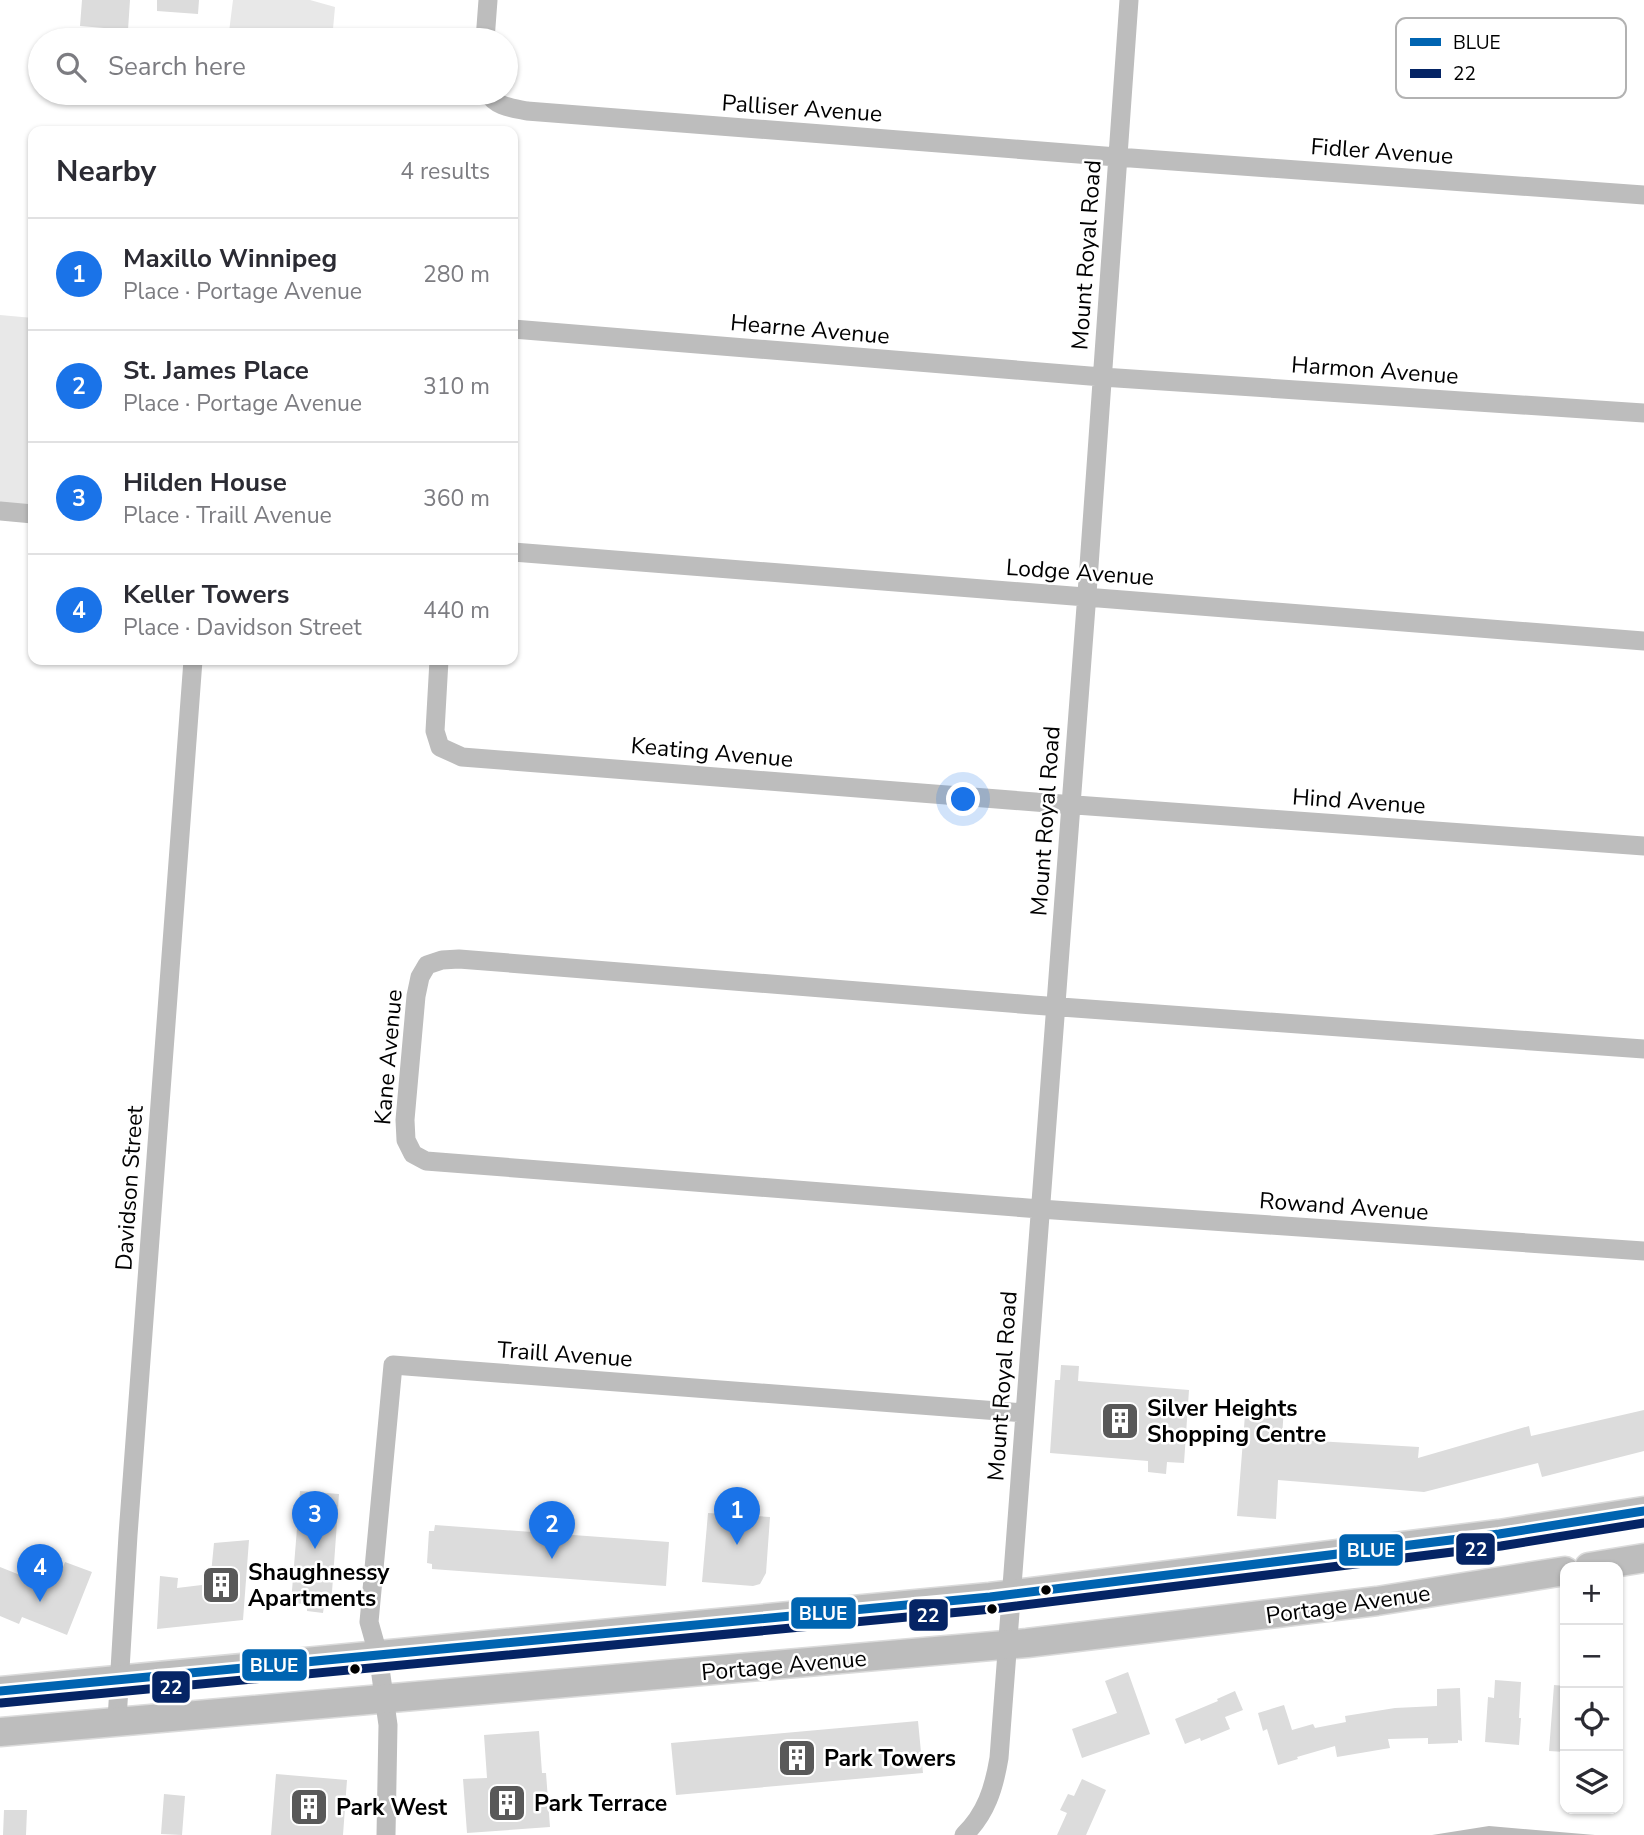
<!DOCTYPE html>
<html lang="en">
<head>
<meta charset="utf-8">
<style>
	body { margin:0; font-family:"Nunito Sans",sans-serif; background:#f2f2f3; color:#2b2b33 }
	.controls { position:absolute; right:21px; bottom:21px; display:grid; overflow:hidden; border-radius:14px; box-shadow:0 2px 5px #0004 }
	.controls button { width:63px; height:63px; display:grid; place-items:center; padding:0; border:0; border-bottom:2px solid #e1e1e2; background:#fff; color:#2b2b33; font:35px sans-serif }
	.you { position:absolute; left:964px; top:800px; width:24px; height:24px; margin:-18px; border:5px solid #fff; border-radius:50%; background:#1a73e8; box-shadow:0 0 0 10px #1a73e833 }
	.badge { display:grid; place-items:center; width:46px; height:46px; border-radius:50%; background:#1a73e8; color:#fff; font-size:23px; font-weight:700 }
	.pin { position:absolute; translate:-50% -58px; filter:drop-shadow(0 2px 4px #0008) }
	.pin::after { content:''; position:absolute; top:37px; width:24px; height:21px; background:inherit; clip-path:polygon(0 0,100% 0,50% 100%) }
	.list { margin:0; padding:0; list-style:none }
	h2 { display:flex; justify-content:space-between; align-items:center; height:91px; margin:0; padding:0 28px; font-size:30px }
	h2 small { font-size:23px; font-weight:400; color:#7c7c81 }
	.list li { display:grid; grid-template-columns:46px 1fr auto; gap:21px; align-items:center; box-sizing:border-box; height:112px; padding:0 28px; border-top:2px solid #e1e1e2 }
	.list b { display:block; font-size:26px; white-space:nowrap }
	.list p { margin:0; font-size:23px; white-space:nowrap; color:#7c7c81 }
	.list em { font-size:23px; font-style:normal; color:#7c7c81 }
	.icon { flex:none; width:38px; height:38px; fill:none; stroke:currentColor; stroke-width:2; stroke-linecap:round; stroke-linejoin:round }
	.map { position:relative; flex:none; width:1644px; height:1835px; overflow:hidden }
	.search { position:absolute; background:#fff; box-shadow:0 2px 5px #0004; left:28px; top:28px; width:490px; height:77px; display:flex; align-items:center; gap:18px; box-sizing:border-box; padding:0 24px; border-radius:38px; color:#7c7c81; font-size:26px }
	.panel { position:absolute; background:#fff; box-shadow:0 2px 5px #0004; left:28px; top:126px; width:490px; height:539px; border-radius:14px }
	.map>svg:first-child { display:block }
	.green { fill:#e8e8e8 }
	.water { fill:#bababa }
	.building { fill:#dcdcdc }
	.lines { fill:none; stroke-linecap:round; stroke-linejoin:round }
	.highway-casing { stroke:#dbdbdb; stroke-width:31 }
	.minor { stroke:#bdbdbd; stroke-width:19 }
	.highway { stroke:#bdbdbd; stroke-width:28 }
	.bus-1-casing { stroke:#fff; stroke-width:14 }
	.bus-2-casing { stroke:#fff; stroke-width:14 }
	.bus-1 { stroke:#0064b1; stroke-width:9 }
	.bus-2 { stroke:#052465; stroke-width:9 }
	.bus-dot { fill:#000; stroke:#fff; stroke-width:2.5 }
	.labels { text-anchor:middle; stroke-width:5; stroke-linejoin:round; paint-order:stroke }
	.street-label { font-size:23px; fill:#000; stroke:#fff }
	.poi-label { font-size:23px; font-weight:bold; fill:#000; stroke:#fff; text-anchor:start }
	.key { fill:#fff; stroke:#b2b2b2; stroke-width:2 }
	.key-label { font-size:19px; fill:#000 }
	.line-badge { stroke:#fff; stroke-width:2.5 }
	.badge-label { font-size:19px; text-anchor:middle; font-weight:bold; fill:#fff }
</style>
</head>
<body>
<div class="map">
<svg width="1644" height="1835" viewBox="0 0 1644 1835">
	<rect width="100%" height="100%" fill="#fff"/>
	<path class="green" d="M 233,0 L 310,0 L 335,7 L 332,40 L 228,40 Z
		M 0,315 L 33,318 L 33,514 L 0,511 Z"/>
	<path class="water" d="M 1489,1826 L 1595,1835 L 1596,1835 L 1432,1835 Z"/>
	<path class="building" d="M 82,0 L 130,0 L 128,30 L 80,26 Z
		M 157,0 L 199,0 L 198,14 L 157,11 Z
		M 1061,1365 L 1079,1366 L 1078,1381 L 1189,1390 L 1184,1463 L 1167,1462 L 1166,1474 L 1148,1472 L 1148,1461 L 1050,1453 L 1055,1380 L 1060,1380 Z
		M 1246,1402 L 1284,1405 L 1282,1439 L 1419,1447 L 1418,1458 L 1529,1426 L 1531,1436 L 1644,1410 L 1644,1451 L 1542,1477 L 1538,1463 L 1424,1492 L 1278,1480 L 1276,1519 L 1237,1516 Z
		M 300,1491 L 339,1494 L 331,1606 L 324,1606 L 323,1613 L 307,1611 L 307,1604 L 291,1603 Z
		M 708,1513 L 770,1517 L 766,1573 L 760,1584 L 753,1586 L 702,1582 Z
		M 435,1525 L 669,1542 L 666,1586 L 432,1569 L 432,1564 L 427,1563 L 429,1531 L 434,1531 Z
		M 249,1540 L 243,1620 L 157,1629 L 160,1576 L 178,1578 L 177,1588 L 210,1584 L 214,1543 Z
		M 65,1562 L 92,1572 L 67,1635 L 22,1617 L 19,1624 L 0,1616 L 0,1567 L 50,1587 L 54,1579 L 58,1580 Z
		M 1128,1672 L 1150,1734 L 1082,1758 L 1072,1729 L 1117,1713 L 1105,1681 Z
		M 1495,1680 L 1521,1682 L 1519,1718 L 1521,1718 L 1519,1745 L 1485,1742 L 1488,1697 L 1494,1698 Z
		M 1554,1685 L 1565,1686 L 1565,1752 L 1549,1751 Z
		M 1460,1688 L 1462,1741 L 1458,1740 L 1458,1743 L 1428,1744 L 1428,1738 L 1388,1739 L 1390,1748 L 1337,1757 L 1335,1746 L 1297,1757 L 1298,1759 L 1278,1765 L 1267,1729 L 1263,1731 L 1258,1713 L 1284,1705 L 1292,1730 L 1313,1724 L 1315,1728 L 1346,1722 L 1345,1716 L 1395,1708 L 1437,1706 L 1437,1689 Z
		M 1235,1691 L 1243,1710 L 1225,1717 L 1230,1729 L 1201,1741 L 1200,1738 L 1185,1744 L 1175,1719 L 1218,1701 L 1217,1699 Z
		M 918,1721 L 923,1773 L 676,1795 L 671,1743 Z
		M 539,1731 L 542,1773 L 546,1773 L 550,1827 L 467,1833 L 463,1779 L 487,1778 L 484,1735 Z
		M 276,1774 L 347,1780 L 343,1835 L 271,1835 Z
		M 1082,1779 L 1106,1790 L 1086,1835 L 1057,1835 L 1067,1813 L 1060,1810 L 1068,1794 L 1074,1796 Z
		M 164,1794 L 185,1796 L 182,1835 L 161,1834 Z
		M 4,1810 L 27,1810 L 26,1835 L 3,1835 Z"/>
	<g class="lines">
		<defs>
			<path id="highway" d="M 1589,1567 L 1644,1558
				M 0,1691 L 990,1597 L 1499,1534 L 1644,1511
				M 0,1732 L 1027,1643 L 1377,1601 L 1565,1571"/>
		</defs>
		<use href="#highway" class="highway-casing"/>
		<path class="minor" d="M 485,40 L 488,0
			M 488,93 C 496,107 513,108 527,111 L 1117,157 L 1644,195
			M 513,329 L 1102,377 L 1644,413
			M 0,511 L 33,514
			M 513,552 L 1644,641
			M 439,660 L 435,731 L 440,747 L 462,757 L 1048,803 L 1644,846
			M 1644,1049 L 1033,1005 L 459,959 L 442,960 L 427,965 L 420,977 L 416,996 L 405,1120 L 406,1140 L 413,1154 L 426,1161 L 1040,1209 L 1644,1251
			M 117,1720 L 128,1535 L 193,660
			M 386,1835 L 388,1725 L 378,1654 L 369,1622 L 393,1365 L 1024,1413
			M 964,1835 C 986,1814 994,1788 999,1758 L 1088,580 L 1129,0"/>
		<use href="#highway" class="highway"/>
		<defs>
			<path id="bus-1" d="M 0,1691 L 990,1597 L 1499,1534 L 1644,1511"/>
			<path id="bus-2" d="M 1,1703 L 992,1609 L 1501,1546 L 1644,1523"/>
		</defs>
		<use href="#bus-1" class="bus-1-casing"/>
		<use href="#bus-2" class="bus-2-casing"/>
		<use href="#bus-1" class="bus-1"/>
		<use href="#bus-2" class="bus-2"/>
	</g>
	<defs>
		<symbol id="building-square" viewBox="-11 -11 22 22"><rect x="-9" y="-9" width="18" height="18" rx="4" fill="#595959" stroke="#fff"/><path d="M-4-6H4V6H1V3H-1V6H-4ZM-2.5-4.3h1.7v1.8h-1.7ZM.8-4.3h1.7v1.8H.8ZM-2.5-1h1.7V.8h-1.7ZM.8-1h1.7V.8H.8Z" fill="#fff"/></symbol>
	</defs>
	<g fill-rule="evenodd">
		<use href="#building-square" x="1098" y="1399" width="44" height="44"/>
		<use href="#building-square" x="199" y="1563" width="44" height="44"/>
		<use href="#building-square" x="775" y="1736" width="44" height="44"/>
		<use href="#building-square" x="485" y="1781" width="44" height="44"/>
		<use href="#building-square" x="287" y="1785" width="44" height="44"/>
	</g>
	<g class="bus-dot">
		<circle cx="1046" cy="1590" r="6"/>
		<circle cx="992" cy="1609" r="6"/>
		<circle cx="355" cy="1669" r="6"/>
	</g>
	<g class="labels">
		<g class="street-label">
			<text transform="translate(802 108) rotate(4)" y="8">Palliser Avenue</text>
			<text transform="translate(1382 151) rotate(4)" y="8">Fidler Avenue</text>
			<text transform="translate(1086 255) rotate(-86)" y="8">Mount Royal Road</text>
			<text transform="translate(810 329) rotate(5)" y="8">Hearne Avenue</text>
			<text transform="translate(1375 370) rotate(4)" y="8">Harmon Avenue</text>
			<text transform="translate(1080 572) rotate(4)" y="8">Lodge Avenue</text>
			<text transform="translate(712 752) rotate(5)" y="8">Keating Avenue</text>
			<text transform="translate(1359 801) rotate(4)" y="8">Hind Avenue</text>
			<text transform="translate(1045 821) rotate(-86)" y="8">Mount Royal Road</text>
			<text transform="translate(388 1057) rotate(-85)" y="8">Kane Avenue</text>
			<text transform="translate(129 1188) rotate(-86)" y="8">Davidson Street</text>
			<text transform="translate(1344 1206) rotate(4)" y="8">Rowand Avenue</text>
			<text transform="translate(565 1354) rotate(4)" y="8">Traill Avenue</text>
			<text transform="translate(1002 1386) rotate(-86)" y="8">Mount Royal Road</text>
			<text transform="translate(1348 1604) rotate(-8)" y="8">Portage Avenue</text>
			<text transform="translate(784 1665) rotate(-5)" y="8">Portage Avenue</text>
		</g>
		<g class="poi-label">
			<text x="1147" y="1416">Silver Heights<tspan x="1147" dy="26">Shopping Centre</tspan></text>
			<text x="248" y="1580">Shaughnessy<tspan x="248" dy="26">Apartments</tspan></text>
			<text x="824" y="1766">Park Towers</text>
			<text x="534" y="1811">Park Terrace</text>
			<text x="336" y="1815">Park West</text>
		</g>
	</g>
	<rect x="1396" y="18" width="230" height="80" rx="10" class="key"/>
	<rect x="1410" y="38" width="31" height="8" fill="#0064b1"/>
	<rect x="1410" y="69" width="31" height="9" fill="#052465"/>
	<g class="key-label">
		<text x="1453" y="49">BLUE</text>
		<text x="1453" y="80">22</text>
	</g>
	<g class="line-badge">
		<rect x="1455" y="1532" width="41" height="34" rx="7" fill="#052465"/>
		<rect x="1338" y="1533" width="66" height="34" rx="7" fill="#0064b1"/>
		<rect x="790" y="1596" width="67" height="34" rx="7" fill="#0064b1"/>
		<rect x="908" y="1598" width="41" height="34" rx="7" fill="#052465"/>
		<rect x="241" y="1648" width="67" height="34" rx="7" fill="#0064b1"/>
		<rect x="151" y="1670" width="40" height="34" rx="7" fill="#052465"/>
	</g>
	<g class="badge-label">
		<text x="1476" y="1556">22</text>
		<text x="1371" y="1557">BLUE</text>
		<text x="823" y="1620">BLUE</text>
		<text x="928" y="1622">22</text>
		<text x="274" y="1672">BLUE</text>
		<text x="171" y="1694">22</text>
	</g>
</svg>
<div class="controls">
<button>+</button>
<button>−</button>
<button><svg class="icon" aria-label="locate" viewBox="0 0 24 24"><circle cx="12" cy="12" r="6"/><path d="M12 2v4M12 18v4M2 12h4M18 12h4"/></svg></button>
<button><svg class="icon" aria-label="layers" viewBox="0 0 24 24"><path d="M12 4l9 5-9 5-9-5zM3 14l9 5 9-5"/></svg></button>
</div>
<div class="you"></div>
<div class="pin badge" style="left:737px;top:1545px">1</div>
<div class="pin badge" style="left:552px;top:1559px">2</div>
<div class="pin badge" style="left:315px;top:1549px">3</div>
<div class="pin badge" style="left:40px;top:1602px">4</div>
<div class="search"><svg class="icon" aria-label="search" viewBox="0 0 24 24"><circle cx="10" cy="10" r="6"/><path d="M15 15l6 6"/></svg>Search here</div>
<section class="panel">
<h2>Nearby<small>4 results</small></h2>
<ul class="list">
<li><span class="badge">1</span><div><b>Maxillo Winnipeg</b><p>Place · Portage Avenue</p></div><em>280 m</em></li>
<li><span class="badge">2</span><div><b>St. James Place</b><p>Place · Portage Avenue</p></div><em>310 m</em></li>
<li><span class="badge">3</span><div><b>Hilden House</b><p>Place · Traill Avenue</p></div><em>360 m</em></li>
<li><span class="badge">4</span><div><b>Keller Towers</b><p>Place · Davidson Street</p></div><em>440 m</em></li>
</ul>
</section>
</div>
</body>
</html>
